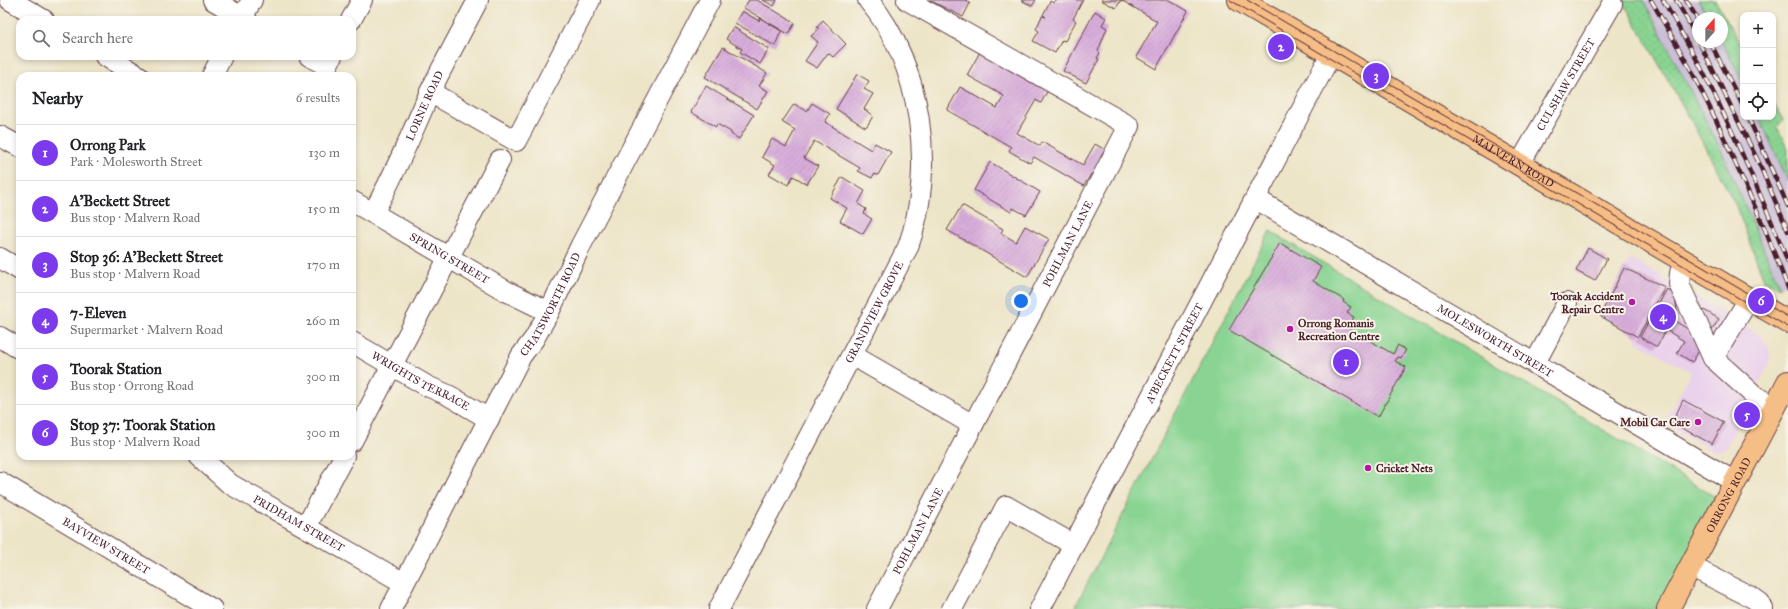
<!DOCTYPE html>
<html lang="en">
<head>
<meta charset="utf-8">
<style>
	body { margin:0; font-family:"IM FELL Great Primer",serif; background:#f6f6f6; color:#202124 }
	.controls { position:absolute; right:12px; top:12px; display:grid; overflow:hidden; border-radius:8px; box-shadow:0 2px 6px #0003 }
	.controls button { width:36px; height:36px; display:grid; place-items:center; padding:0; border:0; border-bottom:1px solid #e0e0e0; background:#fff; color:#202124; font:20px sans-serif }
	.compass { position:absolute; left:1692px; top:12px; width:36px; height:36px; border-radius:50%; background:#fff; box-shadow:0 2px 6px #0003; rotate:21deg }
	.you { position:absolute; left:1021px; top:301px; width:14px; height:14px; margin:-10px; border:3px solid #fff; border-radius:50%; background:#1a73e8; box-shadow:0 0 0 6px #1a73e833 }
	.badge { display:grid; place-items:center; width:26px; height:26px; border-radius:50%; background:#7c3aed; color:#fff; font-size:13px; font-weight:700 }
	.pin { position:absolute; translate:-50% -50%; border:2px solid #fff; box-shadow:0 1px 4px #0006 }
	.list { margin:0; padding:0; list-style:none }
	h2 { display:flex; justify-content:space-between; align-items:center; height:52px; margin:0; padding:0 16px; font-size:17px }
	h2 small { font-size:13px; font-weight:400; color:#757577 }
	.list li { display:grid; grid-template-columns:26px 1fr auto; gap:12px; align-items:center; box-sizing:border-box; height:56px; padding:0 16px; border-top:1px solid #e0e0e0 }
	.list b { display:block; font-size:15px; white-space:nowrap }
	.list p { margin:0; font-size:13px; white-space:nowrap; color:#757577 }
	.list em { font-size:13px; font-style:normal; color:#757577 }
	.icon { flex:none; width:22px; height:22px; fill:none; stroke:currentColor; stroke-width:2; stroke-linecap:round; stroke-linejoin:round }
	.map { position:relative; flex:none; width:1788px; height:609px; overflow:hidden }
	.search { position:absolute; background:#fff; box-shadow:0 2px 6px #0003; left:16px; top:16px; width:340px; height:44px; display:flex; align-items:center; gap:10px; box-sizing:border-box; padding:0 14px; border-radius:12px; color:#757577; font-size:15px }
	.panel { position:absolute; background:#fff; box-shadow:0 2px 6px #0003; left:16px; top:72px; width:340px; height:388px; border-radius:12px }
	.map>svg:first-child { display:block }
	.built { fill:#ead1ec }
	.railway { fill:#cabfd6; fill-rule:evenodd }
	.grass { fill:url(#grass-dots); stroke:#6a7a5e }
	.green { fill:#89d492; stroke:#6a7a5e }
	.building { fill:url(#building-hatch) }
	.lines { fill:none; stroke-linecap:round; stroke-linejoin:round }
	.minor-casing { stroke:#623d43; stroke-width:22 }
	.major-casing { stroke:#623d43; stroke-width:24 }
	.minor { stroke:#fff; stroke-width:20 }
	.major { stroke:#f6be87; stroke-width:22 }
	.tram { stroke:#4a1f2b; stroke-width:1 }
	.rail-casing { stroke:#4a1f2b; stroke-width:4.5 }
	.rail { stroke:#f7f3e8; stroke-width:3; stroke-dasharray:9; stroke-linecap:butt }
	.poi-dot { fill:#b5179e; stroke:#f7f3e8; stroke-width:1.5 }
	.labels { text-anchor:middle; stroke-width:4; stroke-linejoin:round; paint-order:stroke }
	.street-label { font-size:11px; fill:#4a1f2b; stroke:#f7f3e8 }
	.poi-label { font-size:11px; font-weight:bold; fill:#4a1f2b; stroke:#f7f3e8; text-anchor:end }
</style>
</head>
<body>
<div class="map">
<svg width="1788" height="609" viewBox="0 0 1788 609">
	<defs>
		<pattern id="grass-dots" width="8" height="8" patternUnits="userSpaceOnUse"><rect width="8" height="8" fill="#89d492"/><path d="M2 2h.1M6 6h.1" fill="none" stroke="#78b67e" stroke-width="1.8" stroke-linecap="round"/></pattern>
		<pattern id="building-hatch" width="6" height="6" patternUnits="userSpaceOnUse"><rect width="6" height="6" fill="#d8addb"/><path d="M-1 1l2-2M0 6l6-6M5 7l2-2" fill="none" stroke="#bb94bc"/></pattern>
	</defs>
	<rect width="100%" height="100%" fill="#f7f3e8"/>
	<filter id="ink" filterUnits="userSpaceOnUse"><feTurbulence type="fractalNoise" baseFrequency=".025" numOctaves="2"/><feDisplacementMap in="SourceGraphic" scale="8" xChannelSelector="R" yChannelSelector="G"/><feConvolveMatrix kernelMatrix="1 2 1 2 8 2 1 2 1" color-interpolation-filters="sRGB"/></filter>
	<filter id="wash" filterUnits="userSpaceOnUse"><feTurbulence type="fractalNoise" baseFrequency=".012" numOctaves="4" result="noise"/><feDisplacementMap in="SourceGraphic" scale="16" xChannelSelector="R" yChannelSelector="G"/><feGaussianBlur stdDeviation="0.9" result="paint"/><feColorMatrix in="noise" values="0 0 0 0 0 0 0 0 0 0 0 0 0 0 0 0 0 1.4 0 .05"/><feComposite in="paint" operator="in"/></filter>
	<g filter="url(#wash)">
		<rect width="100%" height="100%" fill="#ede5c8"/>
		<path class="built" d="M 1630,258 L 1760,335 L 1767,345 L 1770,354 L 1769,364 L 1725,449 L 1715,452 L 1664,424 L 1691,372 L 1636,341 L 1638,337 L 1600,316 Z"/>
		<path class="railway" d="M 1622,0 L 1715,0 L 1743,49 L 1743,117 L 1773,117 L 1773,102 L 1783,120 L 1777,127 L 1788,149 L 1788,283 L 1779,287 L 1764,280 L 1736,206 L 1687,113 ZM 1698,18 L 1722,18 L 1722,42 L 1698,42 Z"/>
		<path class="grass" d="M 1622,0 L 1643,0 L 1647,7 L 1721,150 L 1780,287 L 1764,280 L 1736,206 L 1687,113 Z
			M 1698,0 L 1715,0 L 1743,49 L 1743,82 L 1722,42 L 1722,18 L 1708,18 Z
			M 1773,102 L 1783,120 L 1777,127 L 1788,149 L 1788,181 L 1759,117 L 1773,117 Z"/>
		<path class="green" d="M 1270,231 L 1719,499 L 1663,609 L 1074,609 Z"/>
		<g id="blocks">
			<path class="building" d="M 749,0 L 757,0 L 795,23 L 788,34 L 744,8 Z
				M 763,0 L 777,0 L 774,6 Z
				M 929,0 L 966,0 L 970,3 L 963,17 Z
				M 1021,0 L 1036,0 L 1032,6 Z
				M 1055,0 L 1083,0 L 1073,19 L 1076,21 L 1065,41 L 1062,40 L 1055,53 L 1033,41 L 1039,31 L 1036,29 L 1042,16 L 1046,17 L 1043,15 L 1050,1 L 1053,3 Z
				M 1101,0 L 1121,0 L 1116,8 Z
				M 1121,0 L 1169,0 L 1188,11 L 1156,69 L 1136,57 L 1157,21 Z
				M 742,11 L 759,21 L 760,18 L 781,31 L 775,46 L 735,23 Z
				M 1095,11 L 1106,18 L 1102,25 L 1107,28 L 1098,51 L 1100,53 L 1097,58 L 1099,59 L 1086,83 L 1063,71 Z
				M 823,20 L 846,44 L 833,57 L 828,53 L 817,68 L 805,61 L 818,42 L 811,36 L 819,29 L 817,27 Z
				M 733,27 L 769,49 L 760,64 L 740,52 L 742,49 L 726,39 Z
				M 723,47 L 767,73 L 759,86 L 768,91 L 757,109 L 705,77 Z
				M 980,52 L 1048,90 L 1041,103 L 1036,100 L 1017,133 L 1040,146 L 1042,142 L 1083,165 L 1095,144 L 1107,151 L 1093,175 L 1091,174 L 1084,186 L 1034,157 L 1030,163 L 1009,151 L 1011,147 L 947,110 L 960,87 L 997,108 L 1004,96 L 967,75 Z
				M 857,74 L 869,81 L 864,89 L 873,94 L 864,109 L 873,116 L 867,126 L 865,127 L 836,109 Z
				M 706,86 L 754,115 L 739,139 L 731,134 L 731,132 L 717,124 L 716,127 L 691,112 Z
				M 812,103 L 830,114 L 825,122 L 871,150 L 875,143 L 891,152 L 878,175 L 874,174 L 872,178 L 858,171 L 860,168 L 814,141 L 804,158 L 818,166 L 807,184 L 793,176 L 788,185 L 769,174 L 775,165 L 762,157 L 772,139 L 786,147 L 795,130 L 782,122 L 794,104 L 807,111 Z
				M 990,162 L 1040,192 L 1026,215 L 1013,208 L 1011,212 L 974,190 Z
				M 842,177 L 865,191 L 858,204 L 866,209 L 864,214 L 872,219 L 863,234 L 840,221 L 847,208 L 830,198 Z
				M 962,205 L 1003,229 L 1001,233 L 1016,242 L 1025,226 L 1049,239 L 1027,277 L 947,230 Z
				M 1280,243 L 1321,267 L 1313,281 L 1344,300 L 1343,302 L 1351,307 L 1347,313 L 1354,317 L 1348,328 L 1393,354 L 1398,345 L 1406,350 L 1401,358 L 1398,357 L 1395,361 L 1406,367 L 1378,417 L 1229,330 Z
				M 1588,248 L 1607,259 L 1595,281 L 1576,271 Z
				M 1624,268 L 1665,287 L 1638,337 L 1600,316 Z
				M 1667,289 L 1675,295 L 1677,313 L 1673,320 L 1691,331 L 1704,310 L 1719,319 L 1692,362 L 1677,353 L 1684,341 L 1666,330 L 1657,347 L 1640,337 Z
				M 1683,400 L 1724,422 L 1712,444 L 1672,423 Z"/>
		</g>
	</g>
	<g filter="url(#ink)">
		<use href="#blocks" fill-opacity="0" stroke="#623d43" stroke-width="1"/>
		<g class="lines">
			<defs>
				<g id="minor">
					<path d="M 10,0 L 44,20"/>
					<path d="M 213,0 L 247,20"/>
					<path d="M 241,20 L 252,0"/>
					<path d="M 351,20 L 362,0"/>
					<path d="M 105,56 L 139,76"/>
					<path d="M 309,56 L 327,66 L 332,56"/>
					<path d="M 212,76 L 222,56"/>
					<path d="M 430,92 L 516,141 L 590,0"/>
					<path d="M 0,136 L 20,147"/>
					<path id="s1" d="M 1519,165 L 1612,4"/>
					<path id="s2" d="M 1256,199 L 1735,482"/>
					<path id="s3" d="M 352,201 L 506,291 L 549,312"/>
					<path id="s4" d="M 373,213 C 395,174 412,133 430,92 C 445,61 462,31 478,0"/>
					<path d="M 0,258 L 20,270"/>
					<path d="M 1684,261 L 1680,273 L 1679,284 L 1713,358"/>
					<path d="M 1749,299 L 1713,358 L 1755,396 L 1774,407"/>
					<path d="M 0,337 L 20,349"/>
					<path id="s5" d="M 352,342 L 427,386 L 448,395 L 489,419"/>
					<path d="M 852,355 L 973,425"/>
					<path d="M 1535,363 L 1567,303"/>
					<path d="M 352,441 L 500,160"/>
					<path id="s6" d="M 199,456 L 230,484 L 404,583"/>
					<path id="s7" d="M 0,482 L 212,609"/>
					<path d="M 306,527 L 344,456"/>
					<path d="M 1690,566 L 1753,598 L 1760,603 L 1763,609"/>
					<path id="s8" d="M 391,609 L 521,356 L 534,339 L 549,312 L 581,245 L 710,0"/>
					<path id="s9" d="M 719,609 L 908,247 C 936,170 922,64 868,0"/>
					<path id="s10" d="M 877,609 L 1129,126 L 907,0"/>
					<path d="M 952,609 L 1006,506 L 1074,545"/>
					<path id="s11" d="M 1040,609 L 1331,54"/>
				</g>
				<g id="major">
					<path id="s12" d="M 1239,0 L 1788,322"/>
					<path id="s13" d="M 1668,609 L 1788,382"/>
				</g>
			</defs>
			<use href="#minor" class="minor-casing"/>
			<use href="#major" class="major-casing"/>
			<use href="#minor" class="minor"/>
			<use href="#major" class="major"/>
			<path class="tram" d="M 1230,0 L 1788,327
				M 1247,0 L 1788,317"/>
			<defs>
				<path id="rail" d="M 1651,0 L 1690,68 L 1716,120 L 1764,227 L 1788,288
					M 1663,0 C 1675,21 1687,42 1699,64 C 1732,128 1761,195 1788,262
					M 1676,0 L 1698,39
					M 1686,0 L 1698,20
					M 1699,42 L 1759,163 L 1788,231
					M 1710,42 L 1743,106
					M 1748,117 L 1788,206"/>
			</defs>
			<use href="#rail" class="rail-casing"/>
			<use href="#rail" class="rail"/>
		</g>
	</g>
	<g class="poi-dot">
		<circle cx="1632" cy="302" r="4"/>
		<circle cx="1290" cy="329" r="4"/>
		<circle cx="1698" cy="422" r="4"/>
		<circle cx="1368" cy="468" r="4"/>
	</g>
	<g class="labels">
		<g class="street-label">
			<text dy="4" stroke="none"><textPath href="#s1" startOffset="93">CULSHAW STREET</textPath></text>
			<text dy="4" stroke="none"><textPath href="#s4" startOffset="119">LORNE ROAD</textPath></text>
			<text dy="4" stroke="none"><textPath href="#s12" startOffset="318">MALVERN ROAD</textPath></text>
			<text dy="4" stroke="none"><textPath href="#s10" startOffset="412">POHLMAN LANE</textPath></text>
			<text dy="4" stroke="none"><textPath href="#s3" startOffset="113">SPRING STREET</textPath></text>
			<text dy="4" stroke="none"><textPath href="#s8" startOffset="344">CHATSWORTH ROAD</textPath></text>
			<text dy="4" stroke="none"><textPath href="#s9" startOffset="335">GRANDVIEW GROVE</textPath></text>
			<text dy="4" stroke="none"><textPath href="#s2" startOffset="278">MOLESWORTH STREET</textPath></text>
			<text dy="4" stroke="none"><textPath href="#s11" startOffset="289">A'BECKETT STREET</textPath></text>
			<text dy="4" stroke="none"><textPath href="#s5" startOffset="79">WRIGHTS TERRACE</textPath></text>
			<text dy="4" stroke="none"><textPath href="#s13" startOffset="129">ORRONG ROAD</textPath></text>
			<text dy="4" stroke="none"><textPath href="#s6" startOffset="121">PRIDHAM STREET</textPath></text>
			<text dy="4" stroke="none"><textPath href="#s10" startOffset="88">POHLMAN LANE</textPath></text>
			<text dy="4" stroke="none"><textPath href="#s7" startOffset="124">BAYVIEW STREET</textPath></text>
		</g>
		<g class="poi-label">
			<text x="1624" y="300">Toorak Accident<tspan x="1624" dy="13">Repair Centre</tspan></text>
			<text x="1298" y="327" text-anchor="start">Orrong Romanis<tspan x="1298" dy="13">Recreation Centre</tspan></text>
			<text x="1690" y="426">Mobil Car Care</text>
			<text x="1376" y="472" text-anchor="start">Cricket Nets</text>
		</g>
	</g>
</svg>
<div class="controls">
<button>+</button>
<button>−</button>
<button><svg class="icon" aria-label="locate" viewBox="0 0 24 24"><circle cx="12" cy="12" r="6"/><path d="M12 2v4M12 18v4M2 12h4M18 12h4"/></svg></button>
</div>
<svg class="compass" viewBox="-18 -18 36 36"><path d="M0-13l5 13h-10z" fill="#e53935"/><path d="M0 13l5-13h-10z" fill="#757577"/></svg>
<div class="you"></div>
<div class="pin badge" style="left:1346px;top:362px">1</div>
<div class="pin badge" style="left:1281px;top:47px">2</div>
<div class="pin badge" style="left:1376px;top:76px">3</div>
<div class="pin badge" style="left:1663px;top:317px">4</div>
<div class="pin badge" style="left:1747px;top:415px">5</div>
<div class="pin badge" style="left:1761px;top:301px">6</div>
<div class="search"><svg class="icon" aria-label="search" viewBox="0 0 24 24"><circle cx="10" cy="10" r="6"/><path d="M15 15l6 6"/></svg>Search here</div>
<section class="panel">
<h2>Nearby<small>6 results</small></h2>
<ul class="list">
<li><span class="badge">1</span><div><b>Orrong Park</b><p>Park · Molesworth Street</p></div><em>130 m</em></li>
<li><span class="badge">2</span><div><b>A'Beckett Street</b><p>Bus stop · Malvern Road</p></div><em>150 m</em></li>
<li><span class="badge">3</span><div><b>Stop 36: A'Beckett Street</b><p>Bus stop · Malvern Road</p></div><em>170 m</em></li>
<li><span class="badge">4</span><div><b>7-Eleven</b><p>Supermarket · Malvern Road</p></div><em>260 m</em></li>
<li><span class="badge">5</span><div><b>Toorak Station</b><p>Bus stop · Orrong Road</p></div><em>300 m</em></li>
<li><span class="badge">6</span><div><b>Stop 37: Toorak Station</b><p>Bus stop · Malvern Road</p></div><em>300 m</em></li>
</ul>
</section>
</div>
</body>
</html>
